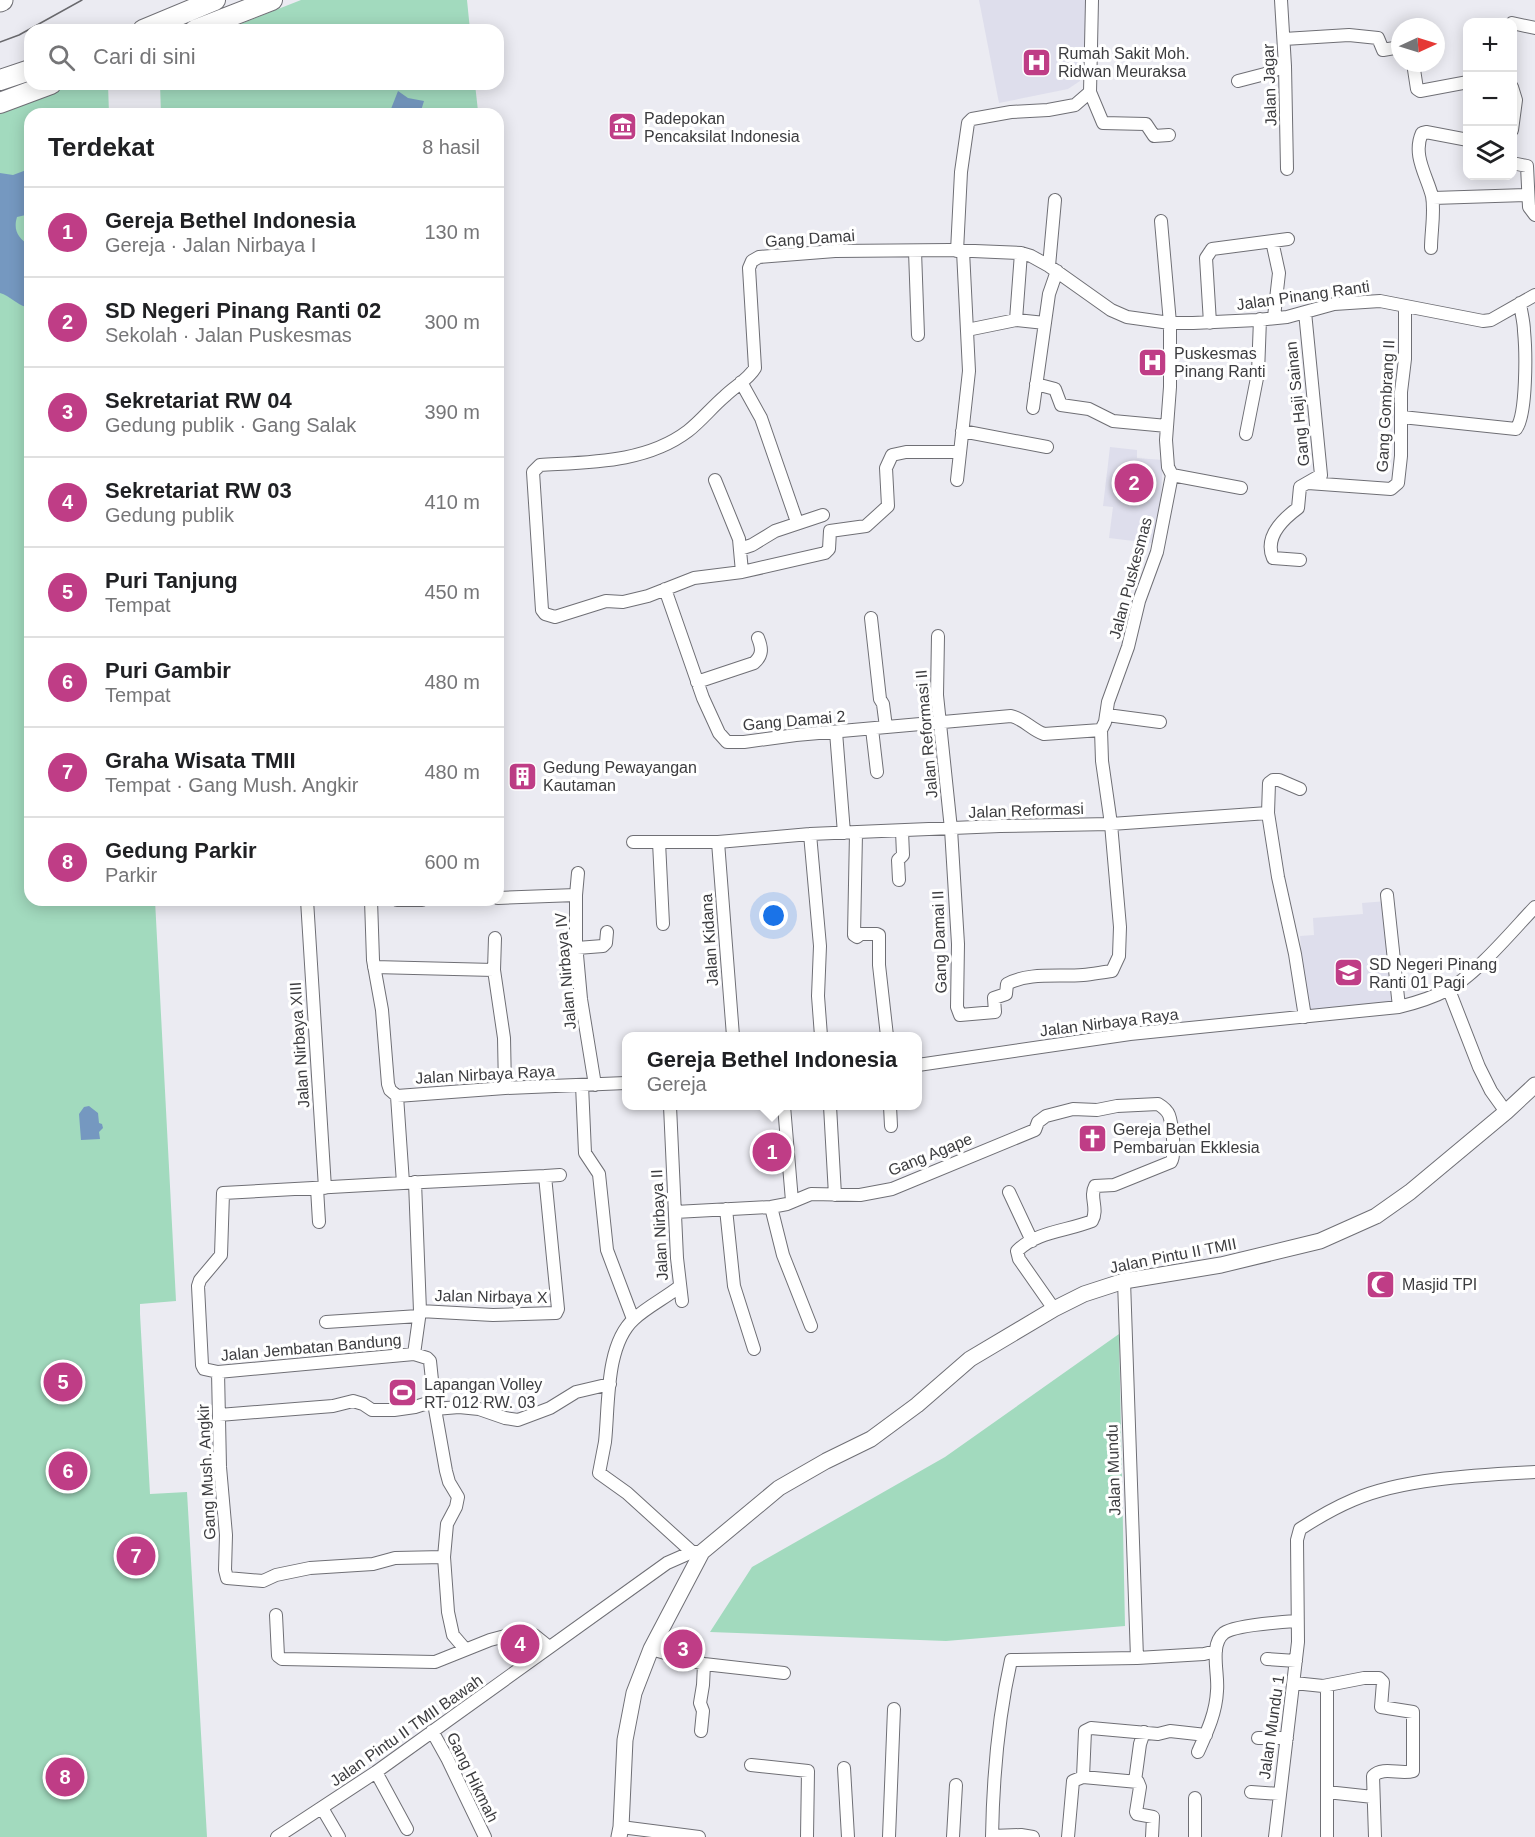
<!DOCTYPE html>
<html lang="id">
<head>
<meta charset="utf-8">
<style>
	body { margin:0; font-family:Helvetica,sans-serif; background:#f6f6f6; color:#202124 }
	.controls { position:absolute; right:18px; top:18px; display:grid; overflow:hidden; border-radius:12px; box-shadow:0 3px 15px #0003 }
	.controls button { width:54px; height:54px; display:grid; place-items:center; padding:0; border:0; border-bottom:2px solid #e0e0e0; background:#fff; color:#202124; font:30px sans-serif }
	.compass { position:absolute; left:1391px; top:18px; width:54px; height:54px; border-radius:50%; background:#fff; box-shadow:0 3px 15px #0003; rotate:86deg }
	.you { position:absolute; left:774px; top:916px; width:21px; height:21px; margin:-15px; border:4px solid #fff; border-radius:50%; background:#1a73e8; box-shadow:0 0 0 9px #1a73e833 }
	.badge { display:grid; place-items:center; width:39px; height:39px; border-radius:50%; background:#bf3d86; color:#fff; font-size:20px; font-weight:700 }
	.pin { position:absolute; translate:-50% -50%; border:3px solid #fff; box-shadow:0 2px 6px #0006 }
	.popup { position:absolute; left:622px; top:1032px; width:300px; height:78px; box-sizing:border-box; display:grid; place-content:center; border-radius:12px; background:#fff; filter:drop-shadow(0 2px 4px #0005); font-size:20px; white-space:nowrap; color:#757577 }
	.popup b { font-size:22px; color:#202124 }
	.popup::after { content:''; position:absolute; left:50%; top:100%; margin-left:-12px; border:12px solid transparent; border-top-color:#fff }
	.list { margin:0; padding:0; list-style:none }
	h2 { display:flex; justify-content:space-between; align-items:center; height:78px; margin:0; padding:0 24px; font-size:26px }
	h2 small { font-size:20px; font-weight:400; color:#757577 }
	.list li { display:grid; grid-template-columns:39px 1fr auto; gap:18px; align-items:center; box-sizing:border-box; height:90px; padding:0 24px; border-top:2px solid #e0e0e0 }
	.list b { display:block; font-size:22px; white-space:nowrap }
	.list p { margin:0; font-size:20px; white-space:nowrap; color:#757577 }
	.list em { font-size:20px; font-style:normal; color:#757577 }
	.icon { flex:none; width:33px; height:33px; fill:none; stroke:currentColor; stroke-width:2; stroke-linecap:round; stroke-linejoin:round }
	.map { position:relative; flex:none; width:1535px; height:1837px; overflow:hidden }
	.search { position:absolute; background:#fff; box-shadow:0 3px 15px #0003; left:24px; top:24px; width:480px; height:66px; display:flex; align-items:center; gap:15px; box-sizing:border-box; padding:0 21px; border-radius:18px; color:#757577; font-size:22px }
	.panel { position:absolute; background:#fff; box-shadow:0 3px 15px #0003; left:24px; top:108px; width:480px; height:798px; border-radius:18px }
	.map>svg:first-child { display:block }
	.built { fill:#dedeec }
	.green { fill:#a2dabe }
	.water { fill:#7598c0 }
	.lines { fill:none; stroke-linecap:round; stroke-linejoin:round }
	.minor-casing { stroke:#6f6f75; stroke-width:14 }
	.tertiary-casing { stroke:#6f6f75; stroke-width:17 }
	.primary-casing { stroke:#6f6f75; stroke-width:22 }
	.motorway-casing { stroke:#6f6f75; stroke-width:23 }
	.minor { stroke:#fff; stroke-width:12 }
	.tertiary { stroke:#fff; stroke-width:15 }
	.primary { stroke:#fff; stroke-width:20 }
	.motorway { stroke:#fff; stroke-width:21 }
	.tram { stroke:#69696d; stroke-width:1.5 }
	.labels { text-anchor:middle; stroke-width:6; stroke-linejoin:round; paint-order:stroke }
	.poi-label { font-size:16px; fill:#3c3c3f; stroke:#fff; text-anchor:start }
	.street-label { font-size:16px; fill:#3c3c3f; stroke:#fff }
</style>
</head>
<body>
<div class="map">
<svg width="1535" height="1837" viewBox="0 0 1535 1837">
	<rect width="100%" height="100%" fill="#ebebf2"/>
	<path class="built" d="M 979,0 L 1085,0 L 1085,44 L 1080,81 L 1068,89 L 999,103 Z
		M 1110,447 L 1137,450 L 1137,458 L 1163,460 L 1158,544 L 1109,538 L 1113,507 L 1103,506 Z
		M 1387,901 L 1395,1009 L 1306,1016 L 1300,936 L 1314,935 L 1313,918 L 1363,914 L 1362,903 Z"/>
	<path class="green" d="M 301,0 L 467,0 L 470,30 L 225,30 Z
		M 61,84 L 108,84 L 109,114 L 30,114 L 30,900 L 155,900 L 176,1301 L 140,1304 L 140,1314 L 150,1494 L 187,1492 L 207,1837 L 0,1837 L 0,105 Z
		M 160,84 L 475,84 L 478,111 L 465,114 L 161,114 Z
		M 1119,1334 L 1125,1626 L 946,1641 L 710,1632 L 752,1567 L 945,1457 Z
		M 416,1383 L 417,1402 L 391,1403 L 390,1384 Z"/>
	<path class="water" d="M 398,91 L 408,98 L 424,101 L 420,114 L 389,114 Z
		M 29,169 L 30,214 L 17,217 C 13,230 18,239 30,245 L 30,306 L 26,307 C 16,304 10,296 0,293 L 0,173 L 13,175 Z
		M 89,1106 L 98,1113 L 99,1123 L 102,1124 L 103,1128 L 99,1132 L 100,1139 L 81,1140 L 79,1114 L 84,1107 Z"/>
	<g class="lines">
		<defs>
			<path id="minor" d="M 1281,0 L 1285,66 L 1287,169
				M 1512,23 L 1535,28
				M 1284,39 L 1349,35 L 1378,38 L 1383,50 L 1400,47
				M 1413,63 L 1417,89 L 1420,91 L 1468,82
				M 1238,81 L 1265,74 L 1285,66
				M 1512,87 L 1516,100 L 1512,130
				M 1090,92 L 1103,123 L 1146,124 L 1154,136 L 1169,135
				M 1512,163 L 1527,166 L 1529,207 L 1535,215
				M 1433,198 L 1528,195
				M 1272,241 L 1279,273 L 1274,317
				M 1431,248 C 1431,232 1435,212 1432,196 C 1427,176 1412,155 1422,133 L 1426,132 L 1468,140
				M 915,251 L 918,335
				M 957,251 L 961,172 L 968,123 L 972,119 L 1011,112 L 1048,110 L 1075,105 L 1090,92 L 1092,0
				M 1049,266 L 1055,200
				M 1016,320 L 1021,253
				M 1210,323 L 1206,258 L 1212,249 L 1288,239
				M 967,330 L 1016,320 L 1045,323
				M 741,382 L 761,418 L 797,522
				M 1036,384 L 1055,389 L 1061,405 L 1089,409 L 1113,421 L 1167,426
				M 1033,408 L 1049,294 L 1057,271
				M 1402,417 L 1516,429 C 1527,415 1526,351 1524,331 C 1524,322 1521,312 1520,303
				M 962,431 L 1047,447
				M 1246,434 L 1258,373 L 1260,319
				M 959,452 L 906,452 L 892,455 L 886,468 L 888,506 L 866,526 L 830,531 L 829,549 L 825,553 L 742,572 L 694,578 L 648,596 L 623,602 L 606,601 L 555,617 L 545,614 L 542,610 L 533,472 L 540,465 C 589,462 646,463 688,431 C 701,421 712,407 725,396 C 735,386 748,380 755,368 L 749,268 L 752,261 L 759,257 L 835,251 L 950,250 L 1021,253 L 1031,256 L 1049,266 L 1111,310 L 1127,317 L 1170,323 L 1193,323 L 1257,320 L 1287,317 L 1334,304 L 1380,301 L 1483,321 L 1491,320 L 1535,295
				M 1172,475 L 1241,488
				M 715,480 L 739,539 L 742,572
				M 957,480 L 969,371 L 963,251
				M 1308,483 L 1391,489 L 1398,483 L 1401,456 L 1401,392 L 1405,359 L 1405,307
				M 740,549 L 752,545 L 775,531 L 823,515
				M 1300,560 L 1273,558 C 1264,537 1283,519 1298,508 L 1300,487 L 1321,475 L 1305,312
				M 665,589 L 703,698 L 719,733 L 727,742 L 744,742 L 796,735 L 1011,716 C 1024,719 1032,730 1044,734 L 1101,730
				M 871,618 L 880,699 L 883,704 L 886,727
				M 938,636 L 937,695 L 951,829 L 958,944 L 957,1007 L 960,1015 L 995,1012 L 994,998 L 1006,994 L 1007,984 C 1028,972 1059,977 1083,975 C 1093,974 1103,972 1112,971 L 1119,956 L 1120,927 L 1111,824 L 1102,761 L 1101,730
				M 697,682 L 754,663 C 763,655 762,648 758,638
				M 1107,715 L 1160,722
				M 872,729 L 877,772
				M 1101,730 L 1105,722 L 1108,702 L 1128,647 L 1139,601 L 1157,552 L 1172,475 L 1168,467 L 1166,440 L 1170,387 L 1170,323 L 1161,221
				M 836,732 L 844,833
				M 1268,813 L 1269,783 L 1273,780 L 1279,780 L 1300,789
				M 856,833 L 854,935 L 857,937 L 861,934 L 877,934 L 879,935 L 879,965 L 887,1036
				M 810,834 L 820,946 L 818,996 L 821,1036
				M 633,842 L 659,842
				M 718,842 L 733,1036
				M 899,880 L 898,860 L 903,855 L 902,831
				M 576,895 L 578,873
				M 1387,895 L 1399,1007
				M 498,898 L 576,895 L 576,944 L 581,999 L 595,1085
				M 307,900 L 325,1188
				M 371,900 L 373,960 L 382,1010 L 388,1084 L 390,1090 L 397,1096
				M 397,900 L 422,900
				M 663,924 L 659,842 L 718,842 L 810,834 L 1000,826 L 1111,824 L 1268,813 L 1278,877 L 1295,954 L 1305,1017
				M 577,948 L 603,946 L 606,943 L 607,932
				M 374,967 L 494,970 L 504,1038 L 505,1088
				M 494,970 L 495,938
				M 1449,990 L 1479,1067 L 1491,1091 L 1506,1112
				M 918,1065 L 1130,1034 L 1399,1007 C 1415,1003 1432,998 1447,990 C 1475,976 1513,930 1535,907
				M 582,1085 L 585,1153 L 599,1174 L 607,1250 L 633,1319
				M 670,1106 L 677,1258 L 682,1301
				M 784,1106 L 792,1201
				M 830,1106 L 835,1195
				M 890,1106 L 891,1126
				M 545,1176 L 560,1175
				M 403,1183 L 545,1176 L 558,1309 L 556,1313 L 493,1315 L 420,1311
				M 317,1188 L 319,1222
				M 1009,1192 L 1032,1241
				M 771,1207 L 783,1255 L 811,1326
				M 726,1209 L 734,1286 L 754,1349
				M 675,1212 L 771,1207 L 787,1204 L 811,1194 L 860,1195 L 892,1189 L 1035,1130 L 1038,1122 L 1046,1116 L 1073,1109 L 1097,1110 L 1117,1106 L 1158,1104 C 1163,1107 1167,1110 1169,1115 C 1172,1123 1176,1155 1171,1162 L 1114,1185 L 1095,1186 C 1089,1197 1099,1209 1092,1221 C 1068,1231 1037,1231 1017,1251 L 1019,1259 L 1054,1309
				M 1124,1281 L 1137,1658
				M 679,1287 C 665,1298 647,1307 634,1319 C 605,1345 609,1406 605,1442 C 603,1452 601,1463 599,1473 L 627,1493 L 692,1552
				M 326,1322 L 419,1316
				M 414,1354 L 420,1311 L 415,1182
				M 218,1372 L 220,1467 L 226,1535 L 225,1570 L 227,1578 L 263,1581 L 276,1575 L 310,1568 L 373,1564 L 395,1558 L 444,1557
				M 435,1409 L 459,1407 L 479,1409 L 505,1418 L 518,1420 L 550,1408 L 576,1392 L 610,1384
				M 219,1415 L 333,1406 L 353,1401 L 363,1404 L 372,1410 L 394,1410 L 415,1407 L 434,1401
				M 276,1615 L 278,1656 L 282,1659 L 435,1662 L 490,1640 L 520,1632 L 534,1635 L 549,1647
				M 465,1649 L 453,1635 L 448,1612 L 444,1557 L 447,1524 L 456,1507 L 458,1497 L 449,1482 L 446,1471 L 435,1409 L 430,1361 L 427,1358 L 414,1354 L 218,1372 L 204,1369 L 202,1365 L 198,1286 L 200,1280 L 221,1255 L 223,1193 L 403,1183 L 397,1096 L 505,1088 L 626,1083
				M 651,1649 L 704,1664 L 784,1673
				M 1267,1659 L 1296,1661
				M 1294,1683 L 1323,1686 L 1364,1678 L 1379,1678 L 1383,1682 L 1381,1707 L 1413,1712 L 1413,1771 C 1401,1775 1383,1766 1373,1776 L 1375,1837
				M 432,1731 L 447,1758 L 485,1837
				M 701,1731 L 703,1711 L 700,1703 L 703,1685 L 704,1664
				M 1258,1738 L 1287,1738
				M 1198,1752 C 1207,1732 1216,1713 1217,1691 C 1219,1674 1209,1645 1224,1633 C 1235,1625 1282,1622 1297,1621
				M 751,1765 L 808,1771 L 807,1837
				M 844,1768 L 848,1837
				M 376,1772 L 407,1829
				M 1135,1781 L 1140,1744 L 1144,1732
				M 1251,1792 L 1279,1794
				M 1327,1792 L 1327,1686
				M 322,1808 L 339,1837
				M 621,1827 L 699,1837
				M 992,1836 L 1021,1835 L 1033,1837
				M 277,1837 L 376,1772 L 667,1563 L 692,1552 L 702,1552
				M 889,1837 L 894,1709
				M 953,1837 L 956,1785
				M 992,1837 C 993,1777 998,1718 1011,1660 L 1137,1658 L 1204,1654 L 1216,1651
				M 1068,1837 L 1073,1781 L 1083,1777
				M 1152,1837 L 1153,1817 L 1137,1814 L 1136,1812 L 1140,1787 L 1138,1782 L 1083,1777 L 1085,1731 L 1091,1728 L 1158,1734 L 1170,1731 L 1206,1735
				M 1195,1837 L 1195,1798
				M 1275,1837 L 1298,1642 L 1297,1540 L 1300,1529 C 1317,1518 1334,1508 1353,1500 C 1403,1478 1480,1475 1535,1472
				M 1327,1837 L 1327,1792 L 1373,1797"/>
			<path id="tertiary" d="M 619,1837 L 621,1827 L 625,1740 L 634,1693 L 651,1649 L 702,1552 L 779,1488 L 826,1461 L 871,1439 L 917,1405 L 970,1359 L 1054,1309 L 1084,1294 L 1124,1281 L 1221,1265 L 1320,1241 L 1376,1216 L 1410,1192 L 1506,1112 L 1535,1085"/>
			<path id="primary" d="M 143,30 L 215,0
				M 195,30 L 272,0
				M 0,80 L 30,70
				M 0,103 L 51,84"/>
			<path id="motorway" d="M 0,1 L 2,0"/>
		</defs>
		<use href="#minor" class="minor-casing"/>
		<use href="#tertiary" class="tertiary-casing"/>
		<use href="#primary" class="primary-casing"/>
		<use href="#motorway" class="motorway-casing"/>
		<use href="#minor" class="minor"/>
		<use href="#tertiary" class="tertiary"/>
		<use href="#primary" class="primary"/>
		<use href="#motorway" class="motorway"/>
		<path class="tram" d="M 0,42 L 19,35 L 82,0"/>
	</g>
	<defs>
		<symbol id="hospital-square" viewBox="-11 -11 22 22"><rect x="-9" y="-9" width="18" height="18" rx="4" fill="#bf3d86" stroke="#fff"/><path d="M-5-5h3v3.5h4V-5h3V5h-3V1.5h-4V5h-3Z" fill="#fff"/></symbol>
		<symbol id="museum-square" viewBox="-11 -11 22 22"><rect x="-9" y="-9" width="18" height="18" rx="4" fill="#bf3d86" stroke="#fff"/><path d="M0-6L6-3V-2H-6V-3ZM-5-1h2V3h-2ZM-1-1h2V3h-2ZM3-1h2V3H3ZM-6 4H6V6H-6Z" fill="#fff"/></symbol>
		<symbol id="building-square" viewBox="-11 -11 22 22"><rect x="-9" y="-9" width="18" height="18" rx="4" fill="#bf3d86" stroke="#fff"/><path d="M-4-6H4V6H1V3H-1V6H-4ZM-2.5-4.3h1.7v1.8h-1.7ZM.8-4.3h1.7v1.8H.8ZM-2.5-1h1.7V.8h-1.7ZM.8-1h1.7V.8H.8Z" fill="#fff"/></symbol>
		<symbol id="school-square" viewBox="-11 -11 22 22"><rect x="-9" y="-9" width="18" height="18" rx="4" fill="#bf3d86" stroke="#fff"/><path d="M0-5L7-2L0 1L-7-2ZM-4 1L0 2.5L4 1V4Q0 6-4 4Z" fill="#fff"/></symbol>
		<symbol id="church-square" viewBox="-11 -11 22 22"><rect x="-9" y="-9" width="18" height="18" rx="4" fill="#bf3d86" stroke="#fff"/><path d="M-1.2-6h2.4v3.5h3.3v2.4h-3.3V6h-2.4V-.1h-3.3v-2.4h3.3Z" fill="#fff"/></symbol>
		<symbol id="mosque-square" viewBox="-11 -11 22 22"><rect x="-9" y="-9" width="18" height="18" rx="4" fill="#bf3d86" stroke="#fff"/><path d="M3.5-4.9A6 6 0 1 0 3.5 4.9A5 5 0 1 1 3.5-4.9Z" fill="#fff"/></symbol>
		<symbol id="stadium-square" viewBox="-11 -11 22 22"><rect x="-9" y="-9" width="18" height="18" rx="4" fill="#bf3d86" stroke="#fff"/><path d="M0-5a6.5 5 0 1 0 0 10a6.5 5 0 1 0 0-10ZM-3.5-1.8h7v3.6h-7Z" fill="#fff"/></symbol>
	</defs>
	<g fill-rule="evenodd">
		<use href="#hospital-square" x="1020" y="46" width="33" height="33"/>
		<use href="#museum-square" x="606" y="110" width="33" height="33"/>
		<use href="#hospital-square" x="1136" y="346" width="33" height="33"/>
		<use href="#building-square" x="506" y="760" width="33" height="33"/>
		<use href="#school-square" x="1332" y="956" width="33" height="33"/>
		<use href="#church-square" x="1076" y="1122" width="33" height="33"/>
		<use href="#mosque-square" x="1364" y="1268" width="33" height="33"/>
		<use href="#stadium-square" x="386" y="1376" width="33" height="33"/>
	</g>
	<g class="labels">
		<g class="poi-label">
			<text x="1058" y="59">Rumah Sakit Moh.<tspan x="1058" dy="18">Ridwan Meuraksa</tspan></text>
			<text x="644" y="124">Padepokan<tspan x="644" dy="18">Pencaksilat Indonesia</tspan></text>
			<text x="1174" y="359">Puskesmas<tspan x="1174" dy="18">Pinang Ranti</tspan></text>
			<text x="543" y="773">Gedung Pewayangan<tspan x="543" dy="18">Kautaman</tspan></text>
			<text x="1369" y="970">SD Negeri Pinang<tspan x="1369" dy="18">Ranti 01 Pagi</tspan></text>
			<text x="1113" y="1135">Gereja Bethel<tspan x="1113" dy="18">Pembaruan Ekklesia</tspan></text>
			<text x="1402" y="1290">Masjid TPI</text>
			<text x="424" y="1390">Lapangan Volley<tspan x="424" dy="18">RT. 012 RW. 03</tspan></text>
		</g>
		<g class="street-label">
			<text transform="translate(1269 85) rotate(-92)" y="6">Jalan Jagar</text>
			<text transform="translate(810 238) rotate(-4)" y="6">Gang Damai</text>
			<text transform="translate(1303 295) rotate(-8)" y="6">Jalan Pinang Ranti</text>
			<text transform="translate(1297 404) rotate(-96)" y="6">Gang Haji Sainan</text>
			<text transform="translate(1385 406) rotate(-87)" y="6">Gang Gombrang II</text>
			<text transform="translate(1130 578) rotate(-75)" y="6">Jalan Puskesmas</text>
			<text transform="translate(794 720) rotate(-5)" y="6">Gang Damai 2</text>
			<text transform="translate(926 734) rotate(-95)" y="6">Jalan Reformasi II</text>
			<text transform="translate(1026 810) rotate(-2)" y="6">Jalan Reformasi</text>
			<text transform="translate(709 940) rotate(-94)" y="6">Jalan Kidana</text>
			<text transform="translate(939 942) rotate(-92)" y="6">Gang Damai II</text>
			<text transform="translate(565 971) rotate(-95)" y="6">Jalan Nirbaya IV</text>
			<text transform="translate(1109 1022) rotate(-7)" y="6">Jalan Nirbaya Raya</text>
			<text transform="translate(299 1045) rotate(-94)" y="6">Jalan Nirbaya XIII</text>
			<text transform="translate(485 1074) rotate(-3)" y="6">Jalan Nirbaya Raya</text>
			<text transform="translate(930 1154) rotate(-22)" y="6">Gang Agape</text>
			<text transform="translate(659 1225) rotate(-93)" y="6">Jalan Nirbaya II</text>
			<text transform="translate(1173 1255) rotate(-11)" y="6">Jalan Pintu II TMII</text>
			<text transform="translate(491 1296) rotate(1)" y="6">Jalan Nirbaya X</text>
			<text transform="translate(311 1347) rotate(-5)" y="6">Jalan Jembatan Bandung</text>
			<text transform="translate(1113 1470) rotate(-92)" y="6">Jalan Mundu</text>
			<text transform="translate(206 1472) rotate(-93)" y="6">Gang Mush. Angkir</text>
			<text transform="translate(1271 1727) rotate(-82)" y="6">Jalan Mundu 1</text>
			<text transform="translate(406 1730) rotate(-35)" y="6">Jalan Pintu II TMII Bawah</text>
			<text transform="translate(473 1777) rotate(64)" y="6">Gang Hikmah</text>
		</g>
	</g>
</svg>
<div class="controls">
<button>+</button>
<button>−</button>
<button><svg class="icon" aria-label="layers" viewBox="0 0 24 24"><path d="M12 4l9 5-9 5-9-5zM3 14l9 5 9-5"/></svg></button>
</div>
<svg class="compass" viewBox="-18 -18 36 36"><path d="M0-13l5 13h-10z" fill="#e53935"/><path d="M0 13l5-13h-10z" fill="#757577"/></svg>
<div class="you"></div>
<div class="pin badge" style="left:772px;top:1152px">1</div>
<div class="popup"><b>Gereja Bethel Indonesia</b>Gereja</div>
<div class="pin badge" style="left:1134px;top:483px">2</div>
<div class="pin badge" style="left:683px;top:1649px">3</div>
<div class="pin badge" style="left:520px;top:1644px">4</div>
<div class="pin badge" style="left:63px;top:1382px">5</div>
<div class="pin badge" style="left:68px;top:1471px">6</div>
<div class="pin badge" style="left:136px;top:1556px">7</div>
<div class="pin badge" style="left:65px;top:1777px">8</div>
<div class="search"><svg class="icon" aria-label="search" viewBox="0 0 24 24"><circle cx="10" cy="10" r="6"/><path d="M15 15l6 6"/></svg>Cari di sini</div>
<section class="panel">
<h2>Terdekat<small>8 hasil</small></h2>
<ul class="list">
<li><span class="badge">1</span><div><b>Gereja Bethel Indonesia</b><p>Gereja · Jalan Nirbaya I</p></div><em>130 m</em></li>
<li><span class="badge">2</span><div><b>SD Negeri Pinang Ranti 02</b><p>Sekolah · Jalan Puskesmas</p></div><em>300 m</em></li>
<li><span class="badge">3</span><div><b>Sekretariat RW 04</b><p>Gedung publik · Gang Salak</p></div><em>390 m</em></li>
<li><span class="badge">4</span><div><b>Sekretariat RW 03</b><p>Gedung publik</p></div><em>410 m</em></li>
<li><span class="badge">5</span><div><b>Puri Tanjung</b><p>Tempat</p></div><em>450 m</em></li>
<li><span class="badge">6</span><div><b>Puri Gambir</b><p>Tempat</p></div><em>480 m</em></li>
<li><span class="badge">7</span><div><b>Graha Wisata TMII</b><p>Tempat · Gang Mush. Angkir</p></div><em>480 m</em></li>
<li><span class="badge">8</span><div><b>Gedung Parkir</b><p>Parkir</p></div><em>600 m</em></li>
</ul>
</section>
</div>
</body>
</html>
